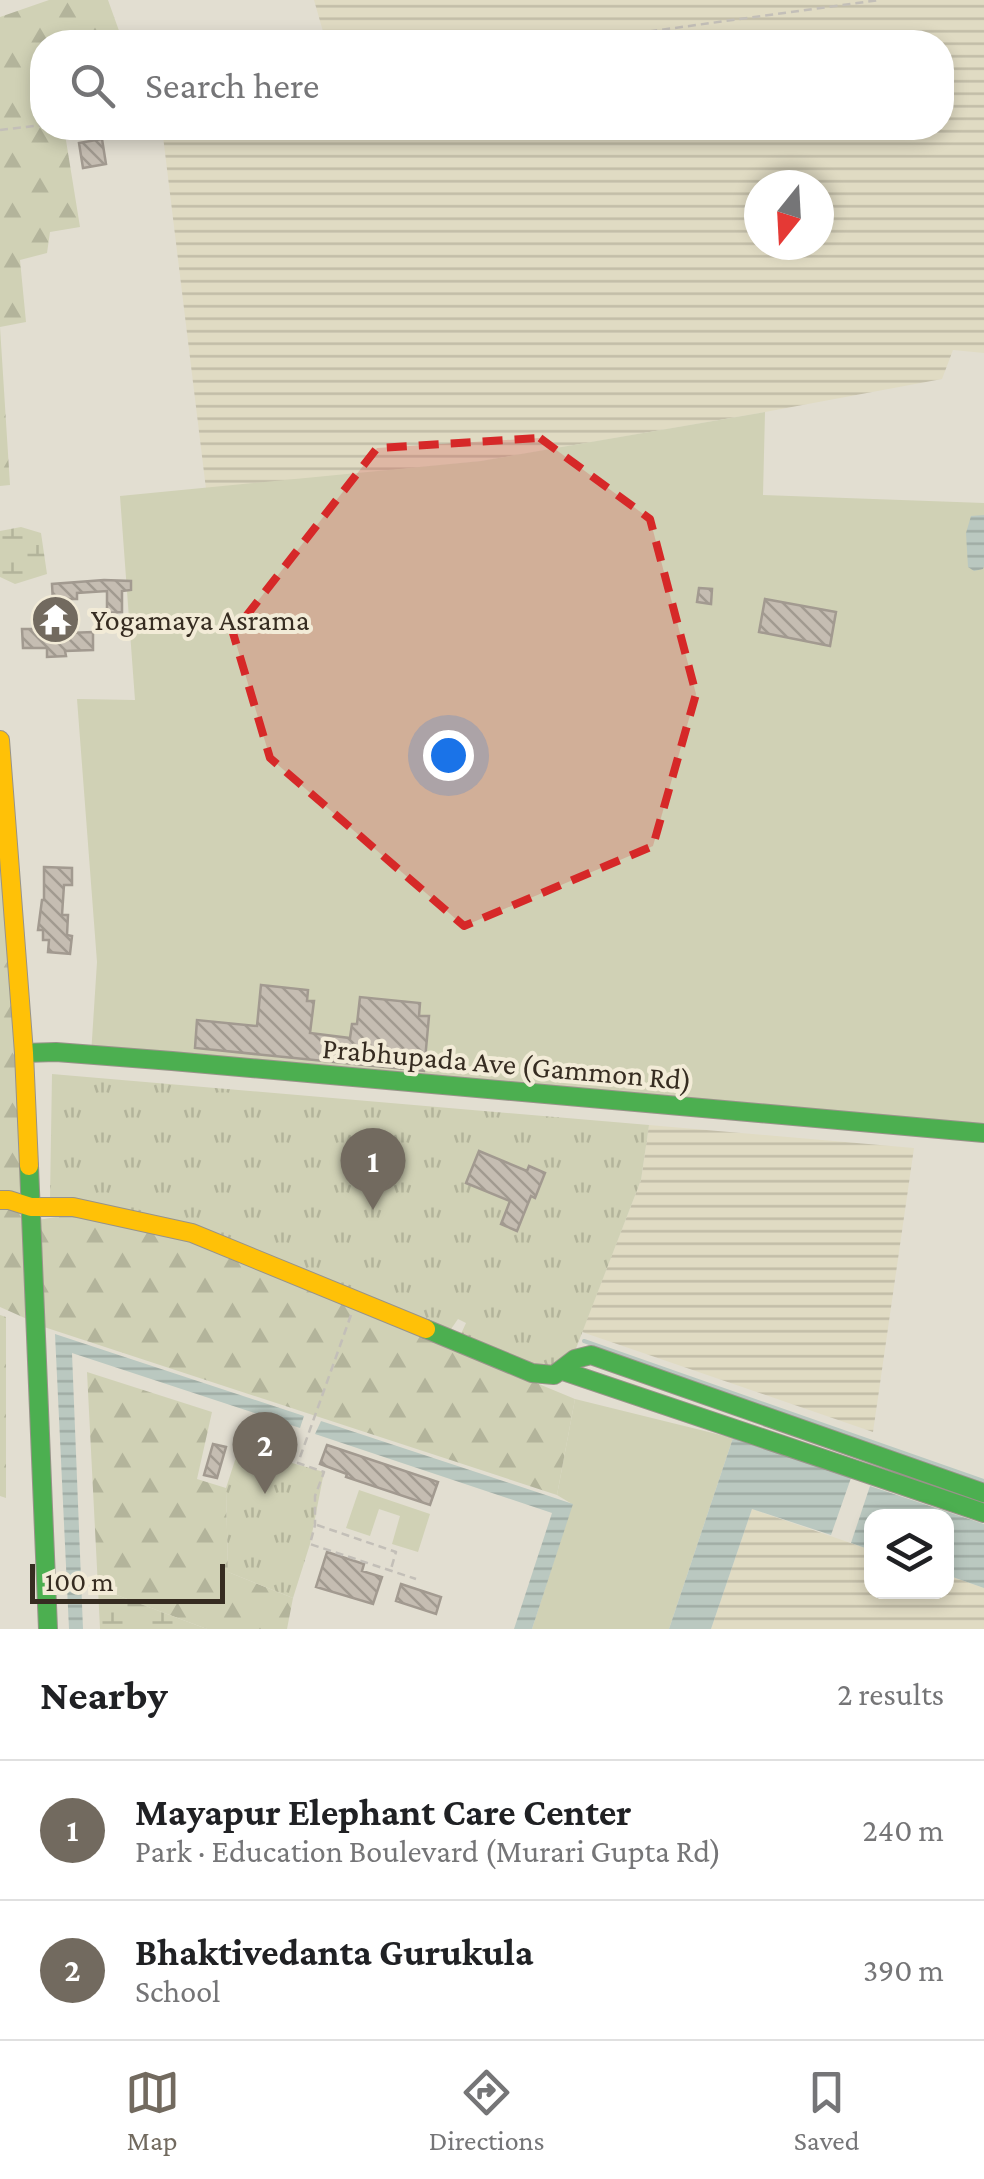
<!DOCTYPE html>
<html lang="en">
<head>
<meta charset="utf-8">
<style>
	body { margin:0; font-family:"Crimson Pro",serif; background:#f2f2f2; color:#202124 }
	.controls { position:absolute; right:30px; bottom:30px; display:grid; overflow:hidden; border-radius:20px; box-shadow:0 5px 15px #0003 }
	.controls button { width:90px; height:90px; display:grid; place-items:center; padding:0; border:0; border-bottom:2px solid #e0e0e0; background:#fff; color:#202124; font:50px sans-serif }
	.compass { position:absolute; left:744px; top:170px; width:90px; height:90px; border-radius:50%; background:#fff; box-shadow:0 5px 15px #0003; rotate:198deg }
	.scale { position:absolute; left:30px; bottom:25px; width:195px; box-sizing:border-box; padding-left:10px; border:5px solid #362c21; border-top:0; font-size:28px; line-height:35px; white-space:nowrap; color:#362c21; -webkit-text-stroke:8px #f2ebd7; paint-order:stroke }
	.you { position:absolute; left:448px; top:755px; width:35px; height:35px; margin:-25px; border:8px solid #fff; border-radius:50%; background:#1a73e8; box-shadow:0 0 0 15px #1a73e833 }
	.badge { display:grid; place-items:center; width:65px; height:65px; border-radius:50%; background:#726a5f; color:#fff; font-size:32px; font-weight:700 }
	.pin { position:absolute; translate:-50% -82px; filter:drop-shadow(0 2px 5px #0008) }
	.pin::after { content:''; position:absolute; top:52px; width:35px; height:30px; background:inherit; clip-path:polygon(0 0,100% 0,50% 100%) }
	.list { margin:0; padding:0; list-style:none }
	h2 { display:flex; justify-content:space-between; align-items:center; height:130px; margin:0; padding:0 40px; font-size:42px }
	h2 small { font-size:32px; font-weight:400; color:#757577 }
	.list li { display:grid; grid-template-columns:65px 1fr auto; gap:30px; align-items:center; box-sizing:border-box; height:140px; padding:0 40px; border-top:2px solid #e0e0e0 }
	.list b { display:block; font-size:38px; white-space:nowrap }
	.list p { margin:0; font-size:32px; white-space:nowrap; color:#757577 }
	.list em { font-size:32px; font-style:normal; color:#757577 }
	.icon { flex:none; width:55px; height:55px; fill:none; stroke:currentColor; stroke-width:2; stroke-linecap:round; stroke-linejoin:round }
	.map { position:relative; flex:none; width:984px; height:1629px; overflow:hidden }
	.search { position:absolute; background:#fff; box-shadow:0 5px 15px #0003; left:30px; right:30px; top:30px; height:110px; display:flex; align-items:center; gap:25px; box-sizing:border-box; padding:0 35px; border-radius:40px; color:#757577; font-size:38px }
	.sheet { height:410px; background:#fff }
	nav { display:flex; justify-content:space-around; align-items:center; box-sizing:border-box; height:140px; border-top:2px solid #e0e0e0; background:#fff; font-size:28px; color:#757577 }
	nav a { display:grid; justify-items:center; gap:5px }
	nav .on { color:#726a5f }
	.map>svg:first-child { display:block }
	.farmland { fill:url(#farmland-rules); fill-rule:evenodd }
	.grass { fill:#d0d1b5 }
	.forest { fill:url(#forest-firs) }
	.wetland { fill:url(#wetland-marsh) }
	.park { fill:url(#park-tufts) }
	.water { fill:url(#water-rules) }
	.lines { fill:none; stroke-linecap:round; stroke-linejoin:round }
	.stream { stroke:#bac8c0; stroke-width:4 }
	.building { fill:url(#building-back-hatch); stroke:#a29a90; stroke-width:2.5 }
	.fast-casing { stroke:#989389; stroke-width:20 }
	.slow-casing { stroke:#989389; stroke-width:20 }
	.path { stroke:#c3bfb8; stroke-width:2.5; stroke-dasharray:8 5; stroke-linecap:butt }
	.fast { stroke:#4caf50; stroke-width:18 }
	.slow { stroke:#ffc107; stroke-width:18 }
	.marked { fill:#d62828; fill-opacity:0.2; stroke:#d62828; stroke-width:8; stroke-dasharray:20 12; stroke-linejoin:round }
	.labels { text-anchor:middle; stroke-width:8; stroke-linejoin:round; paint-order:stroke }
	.poi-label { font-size:30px; fill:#362c21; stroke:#f2ebd7; text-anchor:start }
	.street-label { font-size:30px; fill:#362c21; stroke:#f2ebd7 }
</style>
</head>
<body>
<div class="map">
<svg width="984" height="1629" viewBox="0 0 984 1629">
	<defs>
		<pattern id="farmland-rules" width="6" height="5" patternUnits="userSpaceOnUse" patternTransform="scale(2.5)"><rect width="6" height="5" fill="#e0dbc3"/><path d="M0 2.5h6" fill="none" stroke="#c1bca7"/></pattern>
		<pattern id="forest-firs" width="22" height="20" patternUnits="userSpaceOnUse" patternTransform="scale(2.5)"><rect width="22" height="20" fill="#d0d1b5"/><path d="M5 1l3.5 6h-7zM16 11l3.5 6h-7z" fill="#b3b49b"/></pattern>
		<pattern id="wetland-marsh" width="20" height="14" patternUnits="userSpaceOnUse" patternTransform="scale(2.5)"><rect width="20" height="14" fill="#d0d1b5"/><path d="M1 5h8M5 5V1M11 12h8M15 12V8" fill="none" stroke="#b3b49b"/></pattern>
		<pattern id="park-tufts" width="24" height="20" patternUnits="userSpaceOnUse" patternTransform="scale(2.5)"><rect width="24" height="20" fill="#d0d1b5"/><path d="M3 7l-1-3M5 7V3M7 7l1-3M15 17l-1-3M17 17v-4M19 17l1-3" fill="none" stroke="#b3b49b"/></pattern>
		<pattern id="water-rules" width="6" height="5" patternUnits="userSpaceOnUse" patternTransform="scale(2.5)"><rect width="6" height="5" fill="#bac8c0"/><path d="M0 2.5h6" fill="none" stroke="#a0aca5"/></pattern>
		<pattern id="building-back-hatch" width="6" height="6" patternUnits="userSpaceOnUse" patternTransform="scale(2.5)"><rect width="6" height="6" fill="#c5bdb2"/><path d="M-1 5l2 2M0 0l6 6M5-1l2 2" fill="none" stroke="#a19a90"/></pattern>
	</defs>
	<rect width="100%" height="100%" fill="#e2ded1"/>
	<path class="farmland" d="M 314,0 L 984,0 L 984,353 L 953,350 L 942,379 L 765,412 L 482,461 L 206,489 L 162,128 L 942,128 L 942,42 L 326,42 ZM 759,185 L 819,185 L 819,245 L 759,245 Z
		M 649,1125 L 914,1148 L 873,1432 L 582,1332 L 641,1180 Z
		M 752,1509 L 871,1550 L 872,1592 L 946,1592 L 947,1575 L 984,1588 L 984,1629 L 711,1629 Z"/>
	<path class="grass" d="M 765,412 L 763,495 L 984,503 L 984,1125 L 91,1055 L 97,962 L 77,699 L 135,700 L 120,496 L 481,461 Z
		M 575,1399 L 733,1438 L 669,1629 L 532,1629 L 572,1504 L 557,1495 Z
		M 359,1490 L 430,1514 L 418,1552 L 392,1544 L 400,1516 L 379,1509 L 370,1536 L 346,1528 Z"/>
	<path class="forest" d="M 49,0 L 108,0 L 123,42 L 42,42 L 42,128 L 64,128 L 80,227 L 50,232 L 47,253 L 20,260 L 26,322 L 0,327 L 10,485 L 0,486 L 0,17 Z
		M 0,851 L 17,1060 L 27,1319 L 0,1307 Z
		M 74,1214 L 195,1242 L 575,1399 L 557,1495 L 44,1327 L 38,1220 Z
		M 0,1315 L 6,1317 L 6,1498 L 0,1496 Z
		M 87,1372 L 212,1412 L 197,1479 L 226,1488 L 228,1572 L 293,1598 L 287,1629 L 207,1629 L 98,1588 Z"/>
	<path class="wetland" d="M 21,527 L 41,533 L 47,574 L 15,584 L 0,577 L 0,531 Z
		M 98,1588 L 207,1629 L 100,1629 Z"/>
	<path class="park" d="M 52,1074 L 649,1125 L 641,1180 L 575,1351 L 561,1365 L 534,1369 L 460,1336 L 466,1323 L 458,1319 L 449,1332 L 186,1222 L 50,1198 Z
		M 239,1448 L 324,1472 L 310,1544 L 293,1598 L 228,1572 L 226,1488 Z"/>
	<path class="water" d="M 984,515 L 984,566 L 983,569 L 974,571 L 968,567 L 966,533 L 971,516 Z
		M 55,1334 L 304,1416 L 300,1428 L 72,1353 L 83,1629 L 69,1629 Z
		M 321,1421 L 573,1504 L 532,1629 L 514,1629 L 552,1513 L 315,1434 Z
		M 733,1438 L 851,1478 L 831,1535 L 752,1509 L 711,1629 L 669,1629 Z
		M 870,1486 L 984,1524 L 984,1588 L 947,1575 L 946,1516 L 872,1516 L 871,1550 L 851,1543 Z"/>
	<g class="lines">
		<path class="stream" d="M 584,1341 L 984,1481"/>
	</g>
	<path class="building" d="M 102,139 L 106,164 L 83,168 L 79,143 Z
		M 104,580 L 131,581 L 131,590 L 122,591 L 122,612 L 107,613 L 107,591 L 77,593 L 77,599 L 66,599 L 67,633 L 93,632 L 93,650 L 65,651 L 66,656 L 47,657 L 47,648 L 23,648 L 22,629 L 45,629 L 44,603 L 53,603 L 52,584 Z
		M 699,588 L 712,589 L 711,604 L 697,602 Z
		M 765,599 L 836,612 L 830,646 L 759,632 Z
		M 44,867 L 72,868 L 72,885 L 64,885 L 62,915 L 68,915 L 67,935 L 72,936 L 70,954 L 48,952 L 49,940 L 43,940 L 43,930 L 38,930 L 42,900 L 44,900 Z
		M 261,985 L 308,990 L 307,1001 L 314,1001 L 310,1033 L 350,1038 L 352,1024 L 357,1024 L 360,997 L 420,1003 L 419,1016 L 429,1016 L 424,1071 L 195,1048 L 197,1020 L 257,1026 Z
		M 479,1151 L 527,1171 L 529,1166 L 545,1173 L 535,1198 L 531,1196 L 517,1231 L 501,1224 L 510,1201 L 466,1183 Z
		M 213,1444 L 226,1447 L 217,1478 L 204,1475 Z
		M 327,1445 L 438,1482 L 430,1505 L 346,1477 L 347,1474 L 320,1464 Z
		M 327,1552 L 364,1564 L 362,1571 L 382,1577 L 373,1604 L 316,1587 Z
		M 401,1584 L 441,1597 L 436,1614 L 396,1601 Z"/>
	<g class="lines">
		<defs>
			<path id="fast" d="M 24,1053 L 56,1052 L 172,1061 L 984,1133
				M 29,1166 L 48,1629
				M 426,1329 L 532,1373 L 554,1375 L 575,1359 L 591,1355 L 984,1493
				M 563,1371 L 984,1513"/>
			<path id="slow" d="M 0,740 L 24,1053 L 29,1166
				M 0,1200 L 9,1200 L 31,1207 L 73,1207 L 192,1233 L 426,1329"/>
		</defs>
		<use href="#fast" class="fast-casing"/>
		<use href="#slow" class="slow-casing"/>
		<path class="path" d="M 572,42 L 879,0
			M 0,130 L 42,125
			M 351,1315 L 298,1463 L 324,1472 L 315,1496 L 315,1525 L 310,1544 L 416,1579
			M 317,1525 L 396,1552 L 391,1569"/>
		<use href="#fast" class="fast"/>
		<use href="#slow" class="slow"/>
	</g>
	<path class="marked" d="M 540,438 L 650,519 L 696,694 L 653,846 L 464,926 L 270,758 L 233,633 L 377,448 Z"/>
	<defs>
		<symbol id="temple-disc" viewBox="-11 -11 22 22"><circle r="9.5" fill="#726a5f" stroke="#f2ebd7"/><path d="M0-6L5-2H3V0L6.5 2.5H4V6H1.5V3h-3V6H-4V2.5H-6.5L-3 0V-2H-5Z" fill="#fff"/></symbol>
	</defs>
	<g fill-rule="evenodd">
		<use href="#temple-disc" x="28" y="592" width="55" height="55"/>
	</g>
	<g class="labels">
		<g class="poi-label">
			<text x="91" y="630">Yogamaya Asrama</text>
		</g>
		<g class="street-label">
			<text transform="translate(507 1064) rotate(5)" y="10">Prabhupada Ave (Gammon Rd)</text>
		</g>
	</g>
</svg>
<div class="controls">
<button><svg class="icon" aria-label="layers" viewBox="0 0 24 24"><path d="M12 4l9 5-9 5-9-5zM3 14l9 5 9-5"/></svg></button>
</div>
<svg class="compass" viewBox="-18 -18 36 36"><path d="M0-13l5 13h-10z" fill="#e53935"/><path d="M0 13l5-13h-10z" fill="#757577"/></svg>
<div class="scale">100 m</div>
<div class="you"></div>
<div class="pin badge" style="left:373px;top:1210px">1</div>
<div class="pin badge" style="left:265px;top:1494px">2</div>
<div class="search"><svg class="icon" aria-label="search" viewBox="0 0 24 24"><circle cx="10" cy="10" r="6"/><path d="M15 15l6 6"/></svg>Search here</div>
</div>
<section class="sheet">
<h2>Nearby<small>2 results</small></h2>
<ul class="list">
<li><span class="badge">1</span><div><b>Mayapur Elephant Care Center</b><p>Park · Education Boulevard (Murari Gupta Rd)</p></div><em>240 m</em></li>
<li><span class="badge">2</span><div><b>Bhaktivedanta Gurukula</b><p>School</p></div><em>390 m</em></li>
</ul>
</section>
<nav>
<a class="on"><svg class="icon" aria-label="map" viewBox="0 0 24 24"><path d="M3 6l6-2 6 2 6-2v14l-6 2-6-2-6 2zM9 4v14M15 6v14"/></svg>Map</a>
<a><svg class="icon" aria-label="directions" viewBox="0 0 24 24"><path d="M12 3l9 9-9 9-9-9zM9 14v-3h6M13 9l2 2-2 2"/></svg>Directions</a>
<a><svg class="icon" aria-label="saved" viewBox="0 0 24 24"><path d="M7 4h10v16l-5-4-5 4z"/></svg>Saved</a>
</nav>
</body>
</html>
